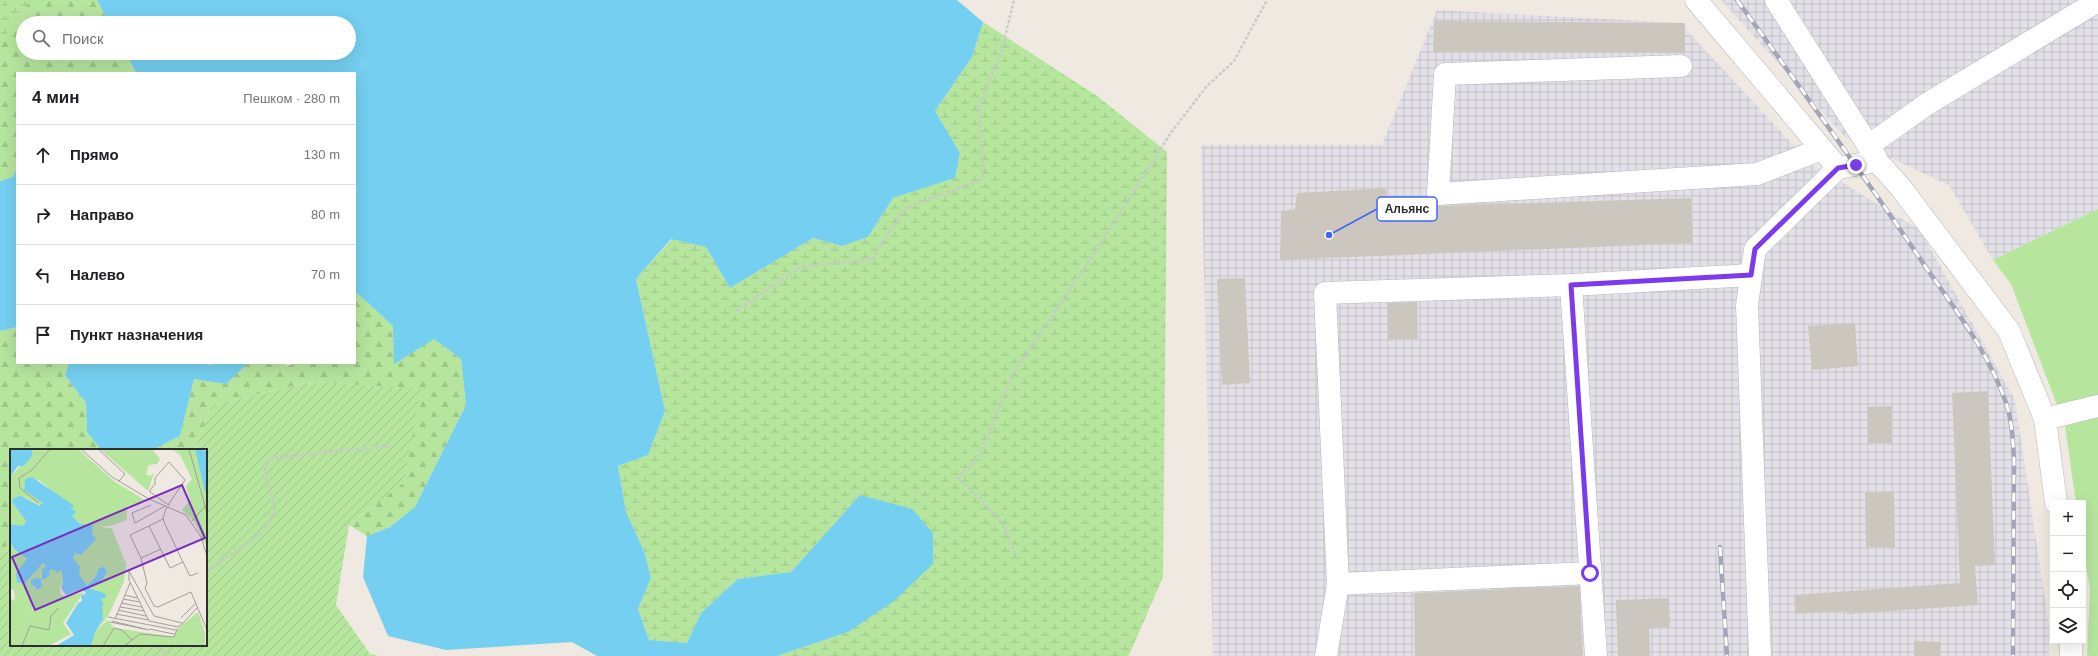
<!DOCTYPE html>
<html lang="ru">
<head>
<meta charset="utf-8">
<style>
	body { margin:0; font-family:Helvetica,sans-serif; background:#f2f2f2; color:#202124 }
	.controls { position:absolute; right:12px; bottom:12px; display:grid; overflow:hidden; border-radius:0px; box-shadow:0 4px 16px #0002 }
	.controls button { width:36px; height:36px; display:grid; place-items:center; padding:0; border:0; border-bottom:1px solid #e0e0e0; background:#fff; color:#202124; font:20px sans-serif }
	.stop { position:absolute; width:12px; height:12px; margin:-9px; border:3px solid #7c3aed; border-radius:50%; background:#fff }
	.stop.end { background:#7c3aed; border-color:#fff; box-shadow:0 1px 4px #0008 }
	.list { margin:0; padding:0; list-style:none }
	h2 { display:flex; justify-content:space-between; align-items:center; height:52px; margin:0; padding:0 16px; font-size:17px }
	h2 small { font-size:13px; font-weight:400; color:#757577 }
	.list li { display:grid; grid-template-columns:26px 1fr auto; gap:12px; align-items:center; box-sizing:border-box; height:60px; padding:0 16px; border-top:1px solid #e0e0e0 }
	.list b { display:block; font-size:15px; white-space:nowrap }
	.list em { font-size:13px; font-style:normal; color:#757577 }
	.icon { flex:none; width:22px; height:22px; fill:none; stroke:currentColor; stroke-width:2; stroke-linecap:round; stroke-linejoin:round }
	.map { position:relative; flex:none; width:2098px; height:656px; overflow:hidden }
	.search { position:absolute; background:#fff; box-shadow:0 4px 16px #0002; left:16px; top:16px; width:340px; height:44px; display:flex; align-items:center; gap:10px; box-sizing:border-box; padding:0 14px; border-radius:22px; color:#757577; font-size:15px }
	.panel { position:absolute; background:#fff; box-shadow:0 4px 16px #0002; left:16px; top:72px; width:340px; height:292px; border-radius:0px }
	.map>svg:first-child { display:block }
	.industrial { fill:url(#industrial-grid) }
	.grass { fill:#b6e59e }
	.forest { fill:url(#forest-firs) }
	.wetland { fill:url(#wetland-marsh) }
	.garden { fill:url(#garden-furrows) }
	.water { fill:#75cff0 }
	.building { fill:#cbc7bf }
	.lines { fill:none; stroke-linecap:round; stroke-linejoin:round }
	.minor-casing { stroke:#b4b7c1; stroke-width:23 }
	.path { stroke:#c9c9c9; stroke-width:2.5; stroke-dasharray:3 2; stroke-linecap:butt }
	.minor { stroke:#fff; stroke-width:22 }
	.rail-casing { stroke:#a3a6b8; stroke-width:4.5 }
	.rail { stroke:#fff; stroke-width:3; stroke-dasharray:9; stroke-linecap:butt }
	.route { stroke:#7c3aed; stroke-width:5 }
	.inset-road { fill:none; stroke:#a29e99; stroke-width:1 }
	.view { fill:#7b2cbf; fill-opacity:0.15; stroke:#7b2cbf; stroke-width:2 }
	.inset-edge { fill:none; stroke:#2e2e2e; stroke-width:2 }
	.leader { fill:none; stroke:#4264fb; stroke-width:1.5 }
	.callout-dot { fill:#4264fb; stroke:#fff; stroke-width:1.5 }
	.callout { fill:#fff; stroke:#4264fb; stroke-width:1.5 }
	.callout-label { font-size:12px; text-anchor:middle; font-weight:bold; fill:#2e2e2e }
</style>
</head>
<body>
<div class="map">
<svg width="2098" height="656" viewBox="0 0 2098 656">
	<defs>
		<pattern id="industrial-grid" width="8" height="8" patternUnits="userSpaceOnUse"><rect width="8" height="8" fill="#e3e1e8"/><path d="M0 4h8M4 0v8" fill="none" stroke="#c3c1c7"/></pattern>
		<pattern id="forest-firs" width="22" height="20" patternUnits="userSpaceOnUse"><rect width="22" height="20" fill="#b6e59e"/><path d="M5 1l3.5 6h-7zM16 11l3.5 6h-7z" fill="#9dc588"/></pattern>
		<pattern id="wetland-marsh" width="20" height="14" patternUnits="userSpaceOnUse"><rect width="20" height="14" fill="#b6e59e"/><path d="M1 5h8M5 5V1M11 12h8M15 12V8" fill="none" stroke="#9dc588"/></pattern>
		<pattern id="garden-furrows" width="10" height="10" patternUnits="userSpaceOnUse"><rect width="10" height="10" fill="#b6e59e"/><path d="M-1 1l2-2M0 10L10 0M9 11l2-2" fill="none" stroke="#9dc588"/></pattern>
	</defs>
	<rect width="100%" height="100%" fill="#efe9e1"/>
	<path class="industrial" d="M 1721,0 L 2098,0 L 2098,209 L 1993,260 L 1949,185 L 1845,137 Z
		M 1437,10 L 1680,23 L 1810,163 L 1920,230 L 2015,400 L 2049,626 L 2049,656 L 1213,656 L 1201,145 L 1382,145 Z"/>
	<path class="grass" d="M 2098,209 L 2098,656 L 2087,656 L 2090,590 L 2083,545 L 2083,503 L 2076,503 L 2065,426 L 2011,284 L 1993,260 Z"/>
	<path class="forest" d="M 0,0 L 97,0 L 109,23 L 23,23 L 23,53 L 126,53 L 136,73 L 17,73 L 17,169 L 13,177 L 0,181 Z
		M 355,294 L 358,294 L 393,326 L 434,339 L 461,359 L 466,405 L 415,507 L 390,527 L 367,536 L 349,525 L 404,482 L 420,389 L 310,382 L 212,405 L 194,450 L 152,450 L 180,436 L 194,379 L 226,384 L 248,363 L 283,363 L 288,366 L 295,363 L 355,363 Z
		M 17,327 L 17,363 L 69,363 L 65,375 L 86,403 L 87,432 L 101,450 L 11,450 L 11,538 L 0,557 L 0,331 Z"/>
	<path class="wetland" d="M 0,0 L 31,0 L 0,43 Z
		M 983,22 L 1097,96 L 1167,152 L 1163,577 L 1130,653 L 1128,656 L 777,656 L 848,632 L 860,495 L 791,572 L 738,579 L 701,613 L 687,643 L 649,640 L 638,609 L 651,578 L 644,551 L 626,512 L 618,466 L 648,455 L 665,411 L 636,279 L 672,239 L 706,247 L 730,288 L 813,238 L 842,246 L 868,237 L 893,198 L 955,178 L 960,153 L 935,111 L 972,57 Z"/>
	<path class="garden" d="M 311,382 L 421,389 L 404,482 L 349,525 L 336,605 L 370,654 L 378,656 L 0,656 L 0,557 L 11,538 L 11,645 L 206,645 L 206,450 L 194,450 L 212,405 Z"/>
	<path class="water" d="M 97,0 L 957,0 L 983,22 L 972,57 L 935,111 L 960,153 L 955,178 L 893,198 L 868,237 L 842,246 L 813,238 L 730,288 L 706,247 L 671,239 L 636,279 L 665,411 L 648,455 L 618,466 L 626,512 L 644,551 L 651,578 L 638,609 L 649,640 L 687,643 L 701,613 L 738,579 L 791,572 L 860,495 L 912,509 L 933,533 L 933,564 L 894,601 L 848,632 L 777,656 L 597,656 L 572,642 L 446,650 L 388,636 L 363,577 L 367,536 L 390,527 L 415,507 L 466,405 L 461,359 L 434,339 L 394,364 L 393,326 L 358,294 L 355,294 L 355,73 L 136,73 L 126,53 L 349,53 L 349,23 L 109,23 Z
		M 17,169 L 17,327 L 0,331 L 0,181 L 13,177 Z
		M 69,363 L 203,363 L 210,365 L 212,363 L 248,363 L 226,384 L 194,379 L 180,436 L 152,450 L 101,450 L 87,432 L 86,403 L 65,375 Z"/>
	<path class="building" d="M 1434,21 L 1685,23 L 1685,53 L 1433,52 Z
		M 1386,188 L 1387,206 L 1432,205 L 1439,206 L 1691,198 L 1693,243 L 1280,260 L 1281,211 L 1295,209 L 1297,193 Z
		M 1245,278 L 1250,383 L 1222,385 L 1217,279 Z
		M 1417,302 L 1418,339 L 1388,339 L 1387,303 Z
		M 1855,323 L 1858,366 L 1812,370 L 1808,326 Z
		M 1988,391 L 1995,565 L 1975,566 L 1978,605 L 1847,614 L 1847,611 L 1795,614 L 1794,595 L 1960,583 L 1952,393 Z
		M 1892,406 L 1892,443 L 1868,443 L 1867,407 Z
		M 1894,492 L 1895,547 L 1866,547 L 1865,493 Z
		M 1579,586 L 1583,656 L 1415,656 L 1414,593 Z
		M 1669,598 L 1670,627 L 1649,628 L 1650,656 L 1618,656 L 1616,600 Z
		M 1914,641 L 1940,642 L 1940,656 L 1914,656 Z"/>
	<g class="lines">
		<defs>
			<path id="minor" d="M 1696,0 L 1838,168 L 1877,161 L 1901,188 L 2009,331 L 2045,419 L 2056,503
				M 1776,0 L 1876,158
				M 1681,66 L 1445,74 L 1438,194 L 1757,174 L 1822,149
				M 1868,146 L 1927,104 L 2098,1
				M 1571,285 L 1325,293 L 1338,584 L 1590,573
				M 2045,419 L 2098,406
				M 1326,656 L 1338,584
				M 1596,656 L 1571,285 L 1751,275
				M 1760,656 L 1747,305 L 1755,249 L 1838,168
				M 2071,656 L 2071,641"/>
		</defs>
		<use href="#minor" class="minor-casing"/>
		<path class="path" d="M 736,311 L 801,267 L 872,259 L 904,209 L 983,179 L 979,107 L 1002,49 L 1014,0
			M 1015,554 L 1005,527 L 982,501 L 958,478 L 981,454 L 1012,375 L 1092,257 L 1170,134 L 1206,87 L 1234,61 L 1267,0
			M 206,572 L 264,531 L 274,512 L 272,497 L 265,474 L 265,463 L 271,458 L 391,446
			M 153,645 L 171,656"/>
		<use href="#minor" class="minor"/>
		<defs>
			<path id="rail" d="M 1737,0 C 1800,87 1863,174 1923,263 C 1953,307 1989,352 2006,403 C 2012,421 2013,440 2014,460 L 2013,656
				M 1720,547 L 1727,656"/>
		</defs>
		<use href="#rail" class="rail-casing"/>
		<use href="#rail" class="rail"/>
	</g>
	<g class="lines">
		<path class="route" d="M 1590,573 L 1571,285 L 1751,275 L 1755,249 L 1838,168 L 1856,165"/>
	</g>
	<g transform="translate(10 449)">
		<rect width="197" height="197" fill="#efe9e1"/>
		<path d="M 21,0 L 68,0 L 105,33 L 135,51 L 117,58 L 117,71 L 100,77 L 89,77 L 102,80 L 116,115 L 114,132 L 99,165 L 91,176 L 93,171 L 70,75 L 62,67 L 60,57 L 29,31 L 14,35 L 14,41 L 35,55 L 31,57 L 14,48 L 3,49 L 2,53 L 16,72 L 13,77 L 0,75 L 0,28 L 23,4 ZM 90,0 L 142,0 L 150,10 L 147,15 L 139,16 L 136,25 L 140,27 L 144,24 L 138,42 ZM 162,0 L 185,0 L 197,48 L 197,99 L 184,72 L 172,61 L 180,51 L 176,37 L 182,30 L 170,6 Z" fill="#b6e59e"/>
		<path d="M 0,92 L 4,100 L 17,110 L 6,127 L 10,134 L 15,134 L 33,114 L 36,117 L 34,126 L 23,138 L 27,141 L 39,121 L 52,121 L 54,125 L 52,137 L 34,138 L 31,146 L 22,152 L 22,166 L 10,182 L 0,183 L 0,150 L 5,151 L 4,142 L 0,139 ZM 188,163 L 195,184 L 195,197 L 165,197 L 166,190 L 164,188 L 167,180 Z" fill="#b6e59e"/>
		<path d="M 83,76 L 102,80 L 116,115 L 114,132 L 99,165 L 91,176 L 93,171 L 91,150 L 96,145 L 79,140 L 93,130 L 97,121 L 89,119 L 86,127 L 77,137 L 68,124 L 63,109 L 65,104 L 71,106 L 86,90 L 82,85 Z" fill="#b6e59e"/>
		<path d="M 50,125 L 50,145 L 55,148 L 74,143 L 53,174 L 61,185 L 39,197 L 0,197 L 1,182 L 10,182 L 22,166 L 23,147 L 31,146 L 33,133 ZM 98,171 L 104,179 L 164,188 L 166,190 L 165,197 L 81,197 L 85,182 Z" fill="#b6e59e"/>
		<path d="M 0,0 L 21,0 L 23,4 L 20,10 L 13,17 L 8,17 L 0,28 ZM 185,0 L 197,2 L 197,48 L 195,43 ZM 22,28 L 63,56 L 64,58 L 60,58 L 66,63 L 62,67 L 70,75 L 83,76 L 82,85 L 86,90 L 71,106 L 65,104 L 63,109 L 70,118 L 69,125 L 77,137 L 86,127 L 89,119 L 94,118 L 97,122 L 93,130 L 79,139 L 96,145 L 96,148 L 91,150 L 94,156 L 92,156 L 93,171 L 85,183 L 81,197 L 46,197 L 64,186 L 56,174 L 68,154 L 72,152 L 71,147 L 76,144 L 71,140 L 56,146 L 51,139 L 53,135 L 52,121 L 47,124 L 45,121 L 39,121 L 40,126 L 31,132 L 32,137 L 27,141 L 20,133 L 25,129 L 32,130 L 32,121 L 36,117 L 33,114 L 15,134 L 7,134 L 6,124 L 17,110 L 4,100 L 0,92 L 0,75 L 13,77 L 16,72 L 2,53 L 3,49 L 11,47 L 30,57 L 30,55 L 34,55 L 14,41 L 15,30 Z" fill="#75cff0"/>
		<path class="inset-road" d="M 71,0 L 102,28 L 139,50 L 176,66 L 191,88 L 197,107M 88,0 L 115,25 L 109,32M 179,0 L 197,64M 29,54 L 10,39 L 9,29 L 22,21 L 40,0M 141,56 L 122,64 L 125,74 L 155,57M 158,56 L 175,31 L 159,13 L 145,29 L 145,35 L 140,41 L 140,43 L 160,57M 157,58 L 153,68 L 154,73 L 173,113 L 180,127 L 188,124M 153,70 L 139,77 L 160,119 L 173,113M 182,72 L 195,57M 139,77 L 120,86 L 131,109 L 151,100M 131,109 L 137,134 L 135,139 L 144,157 L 148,158 L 181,143 L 197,181M 115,146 L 127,149M 113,150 L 130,153M 111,154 L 132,158M 110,158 L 134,162M 108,161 L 136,167M 106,165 L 139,171M 98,168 L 166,181M 171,169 L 186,154M 105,170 L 120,134M 102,172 L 139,181M 100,173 L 135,180M 172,174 L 144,167 L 119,122 L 119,131 L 139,172 L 168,178 L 173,174 L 188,158M 139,180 L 164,185M 12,197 L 20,177 L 39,181 L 41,167 L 48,159M 93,197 L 104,179 L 112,181 L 122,191M 114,197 L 130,185 L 164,188 L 167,180"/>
		<path class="view" d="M 172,36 L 195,89 L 25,161 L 2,108 Z"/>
		<rect width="197" height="197" class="inset-edge"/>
	</g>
	<path class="leader" d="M1329 235L1377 209"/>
	<circle class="callout-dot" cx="1329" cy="235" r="4"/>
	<rect class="callout" x="1377" y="197" width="60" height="24" rx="4"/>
	<g class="callout-label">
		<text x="1407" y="213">Альянс</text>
	</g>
</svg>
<div class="controls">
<button>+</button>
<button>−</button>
<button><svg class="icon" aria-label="locate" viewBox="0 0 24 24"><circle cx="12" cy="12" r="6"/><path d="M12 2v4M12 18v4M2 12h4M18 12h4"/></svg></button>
<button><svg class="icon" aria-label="layers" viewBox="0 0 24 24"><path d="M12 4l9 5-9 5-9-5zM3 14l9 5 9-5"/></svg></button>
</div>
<div class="stop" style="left:1590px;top:573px"></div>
<div class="stop end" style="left:1856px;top:165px"></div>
<div class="search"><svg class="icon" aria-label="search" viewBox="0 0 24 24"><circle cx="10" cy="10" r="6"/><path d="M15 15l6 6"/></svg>Поиск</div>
<section class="panel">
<h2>4 мин<small>Пешком · 280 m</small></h2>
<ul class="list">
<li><svg class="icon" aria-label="ahead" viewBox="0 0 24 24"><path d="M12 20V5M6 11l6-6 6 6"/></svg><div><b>Прямо</b></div><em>130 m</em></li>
<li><svg class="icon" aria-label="right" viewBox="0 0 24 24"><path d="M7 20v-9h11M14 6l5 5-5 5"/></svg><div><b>Направо</b></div><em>80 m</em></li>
<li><svg class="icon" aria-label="left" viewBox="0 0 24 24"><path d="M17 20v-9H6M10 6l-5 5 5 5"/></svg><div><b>Налево</b></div><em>70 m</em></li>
<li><svg class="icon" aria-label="arrive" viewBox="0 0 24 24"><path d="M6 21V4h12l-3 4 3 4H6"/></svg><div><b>Пункт назначения</b></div></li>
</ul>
</section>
</div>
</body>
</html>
